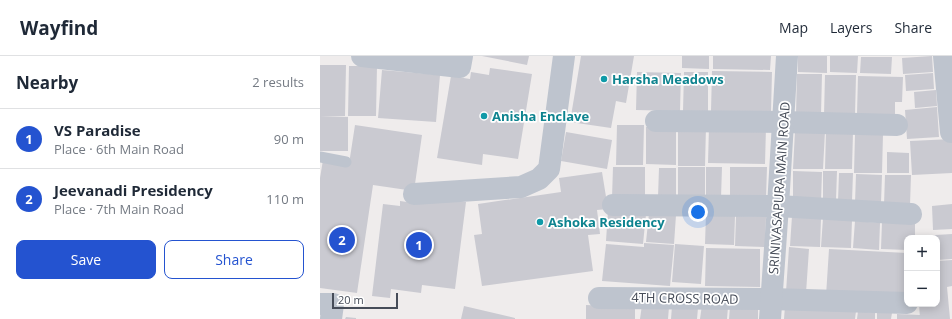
<!DOCTYPE html>
<html lang="en">
<head>
<meta charset="utf-8">
<style>
	body { margin:0; font-family:"Open Sans",sans-serif; background:#f6f6f7; color:#1f2937 }
	.controls { position:absolute; right:12px; bottom:12px; display:grid; overflow:hidden; border-radius:8px; box-shadow:0 2px 10px #0003 }
	.controls button { width:36px; height:36px; display:grid; place-items:center; padding:0; border:0; border-bottom:1px solid #e0e1e3; background:#fff; color:#1f2937; font:20px sans-serif }
	.scale { position:absolute; left:12px; bottom:10px; width:66px; box-sizing:border-box; padding-left:4px; border:2px solid #464c58; border-top:0; font-size:11px; line-height:14px; white-space:nowrap; color:#464c58; -webkit-text-stroke:3px #fff; paint-order:stroke }
	.you { position:absolute; left:378px; top:156px; width:14px; height:14px; margin:-10px; border:3px solid #fff; border-radius:50%; background:#1a73e8; box-shadow:0 0 0 6px #1a73e833 }
	.badge { display:grid; place-items:center; width:26px; height:26px; border-radius:50%; background:#2453d0; color:#fff; font-size:13px; font-weight:700 }
	.pin { position:absolute; translate:-50% -50%; border:2px solid #fff; box-shadow:0 1px 4px #0006 }
	.list { margin:0; padding:0; list-style:none }
	h2 { display:flex; justify-content:space-between; align-items:center; height:52px; margin:0; padding:0 16px; font-size:17px }
	h2 small { font-size:13px; font-weight:400; color:#747a83 }
	.list li { display:grid; grid-template-columns:26px 1fr auto; gap:12px; align-items:center; box-sizing:border-box; height:60px; padding:0 16px; border-top:1px solid #e0e1e3 }
	.list b { display:block; font-size:15px; white-space:nowrap }
	.list p { margin:0; font-size:13px; white-space:nowrap; color:#747a83 }
	.list em { font-size:13px; font-style:normal; color:#747a83 }
	.actions { display:flex; gap:8px; padding:12px 16px }
	.actions a { flex:1; padding:9px 0; border:1px solid #2453d0; border-radius:8px; text-align:center; font-size:14px; color:#2453d0 }
	.actions .main { background:#2453d0; color:#fff }
	.map { position:relative; flex:none; width:632px; height:263px; overflow:hidden }
	header { display:flex; align-items:center; gap:24px; box-sizing:border-box; height:56px; padding:0 20px; background:#fff; border-bottom:1px solid #e0e1e3 }
	header strong { font-size:19px }
	nav { display:flex; gap:22px; margin-inline-start:auto; font-size:14px }
	main { display:flex }
	aside { flex:1; background:#fff }
	.map>svg:first-child { display:block }
	.building { fill:#cacad1 }
	.lines { fill:none; stroke-linecap:round; stroke-linejoin:round }
	.service { stroke:#bec4ce; stroke-width:11 }
	.minor { stroke:#bec4ce; stroke-width:22 }
	.tertiary { stroke:#bec4ce; stroke-width:22 }
	.culture-dot { fill:#0f9aa8; stroke:#fff; stroke-width:1.5 }
	.labels { text-anchor:middle; stroke-width:3.5; stroke-linejoin:round; paint-order:stroke }
	.culture-label { font-size:13px; font-weight:bold; fill:#0d838f; stroke:#fff; text-anchor:start }
	.street-label { font-size:13px; fill:#464c58; stroke:#fff }
</style>
</head>
<body>
<header>
<strong>Wayfind</strong>
<nav><a>Map</a><a>Layers</a><a>Share</a></nav>
</header>
<main>
<aside>
<h2>Nearby<small>2 results</small></h2>
<ul class="list">
<li><span class="badge">1</span><div><b>VS Paradise</b><p>Place · 6th Main Road</p></div><em>90 m</em></li>
<li><span class="badge">2</span><div><b>Jeevanadi Presidency</b><p>Place · 7th Main Road</p></div><em>110 m</em></li>
</ul>
<div class="actions"><a class="main">Save</a><a>Share</a></div>
</aside>
<div class="map">
<svg width="632" height="263" viewBox="0 0 632 263">
	<rect width="100%" height="100%" fill="#efecec"/>
	<path class="building" d="M 162,0 L 209,0 L 207,9 Z
		M 261,0 L 314,0 L 306,47 L 296,45 L 291,72 L 250,66 Z
		M 362,0 L 389,0 L 389,13 L 362,12 Z
		M 393,0 L 451,0 L 450,14 L 393,13 Z
		M 478,0 L 507,0 L 507,17 L 478,16 Z
		M 510,0 L 538,0 L 537,17 L 510,16 Z
		M 612,0 L 613,16 L 583,18 L 582,2 Z
		M 541,1 L 572,1 L 571,18 L 540,17 Z
		M 0,9 L 26,9 L 25,60 L 0,60 Z
		M 29,10 L 57,10 L 56,60 L 28,60 Z
		M 170,12 L 212,18 L 198,103 L 163,98 L 162,109 L 117,102 L 131,20 L 150,23 L 151,16 L 169,19 Z
		M 62,14 L 120,19 L 116,66 L 58,62 Z
		M 392,15 L 452,16 L 451,56 L 391,55 Z
		M 317,16 L 361,17 L 360,55 L 316,54 Z
		M 364,16 L 388,16 L 388,56 L 363,55 Z
		M 613,17 L 614,33 L 586,35 L 585,19 Z
		M 477,18 L 502,18 L 501,59 L 476,58 Z
		M 505,19 L 536,19 L 535,60 L 504,59 Z
		M 538,20 L 583,21 L 582,46 L 575,46 L 575,59 L 537,58 Z
		M 616,34 L 617,50 L 595,52 L 594,36 Z
		M 617,51 L 619,81 L 587,83 L 585,54 Z
		M 0,60 L 28,61 L 28,95 L 0,95 Z
		M 35,69 L 102,79 L 94,135 L 53,129 L 37,237 L 0,232 L 0,122 L 3,104 L 29,108 Z
		M 297,69 L 324,69 L 323,109 L 296,109 Z
		M 358,69 L 386,70 L 385,110 L 358,110 Z
		M 389,70 L 446,71 L 445,108 L 388,107 Z
		M 326,71 L 356,71 L 356,109 L 326,108 Z
		M 475,75 L 505,75 L 503,113 L 473,113 Z
		M 506,75 L 533,76 L 532,113 L 505,113 Z
		M 246,76 L 292,84 L 287,113 L 241,105 Z
		M 535,78 L 563,78 L 562,117 L 534,117 Z
		M 632,83 L 632,117 L 592,119 L 590,85 Z
		M 567,96 L 589,97 L 589,117 L 567,117 Z
		M 293,111 L 325,111 L 325,142 L 292,142 Z
		M 358,111 L 385,111 L 385,139 L 358,139 Z
		M 386,111 L 402,111 L 401,142 L 386,142 Z
		M 410,111 L 447,111 L 446,142 L 410,142 Z
		M 339,112 L 356,112 L 356,141 L 338,141 Z
		M 473,115 L 502,116 L 501,145 L 473,144 Z
		M 503,115 L 517,115 L 516,144 L 503,144 Z
		M 282,116 L 288,153 L 277,154 L 280,178 L 268,179 L 273,215 L 162,230 L 154,179 L 162,178 L 158,148 L 241,136 L 239,122 Z
		M 519,117 L 533,117 L 532,145 L 518,145 Z
		M 536,118 L 562,119 L 561,147 L 535,147 Z
		M 565,119 L 591,119 L 590,149 L 564,149 Z
		M 122,143 L 146,146 L 135,233 L 102,229 L 101,237 L 71,233 L 70,242 L 52,240 L 63,148 L 80,150 L 80,145 L 101,148 L 102,144 L 122,147 Z
		M 632,148 L 632,173 L 613,174 L 612,150 Z
		M 288,155 L 326,158 L 323,188 L 286,185 Z
		M 329,157 L 356,159 L 354,188 L 326,186 Z
		M 386,158 L 415,160 L 414,189 L 385,188 Z
		M 416,160 L 446,161 L 445,191 L 415,190 Z
		M 472,160 L 501,162 L 500,191 L 470,190 Z
		M 503,162 L 532,164 L 531,192 L 501,191 Z
		M 535,165 L 560,167 L 559,194 L 533,192 Z
		M 562,166 L 595,168 L 595,182 L 587,182 L 587,194 L 561,193 Z
		M 632,178 L 632,203 L 617,204 L 617,182 L 599,182 L 599,180 Z
		M 324,187 L 354,189 L 350,230 L 282,225 L 286,188 L 324,191 Z
		M 355,188 L 384,190 L 381,228 L 352,226 Z
		M 469,191 L 489,193 L 486,237 L 466,236 Z
		M 386,192 L 440,193 L 440,231 L 385,230 Z
		M 509,193 L 587,197 L 587,244 L 506,240 Z
		M 632,204 L 632,230 L 627,231 L 630,263 L 600,263 L 599,248 L 617,248 L 617,205 Z
		M 266,249 L 315,251 L 315,263 L 266,263 Z
		M 322,249 L 349,251 L 348,263 L 320,263 Z
		M 382,249 L 408,251 L 407,263 L 380,263 Z
		M 144,250 L 195,262 L 195,263 L 141,263 Z
		M 352,250 L 378,252 L 377,263 L 351,263 Z
		M 410,250 L 438,251 L 438,263 L 409,263 Z
		M 465,250 L 536,255 L 535,263 L 464,263 Z
		M 538,255 L 555,257 L 555,263 L 537,263 Z
		M 557,257 L 572,257 L 571,263 L 557,263 Z
		M 577,258 L 600,259 L 600,263 L 577,263 Z
		M 26,261 L 36,262 L 36,263 L 25,263 Z"/>
	<g class="lines">
		<path class="service" d="M 0,101 L 26,106"/>
		<path class="minor" d="M 42,0 L 140,11 L 142,0
			M 624,0 L 631,76
			M 336,65 L 463,66 L 577,69
			M 94,138 L 201,131 L 219,123 L 229,113 L 244,0
			M 293,149 L 458,150 L 591,158
			M 279,242 L 451,243 L 587,247
			M 0,248 L 13,248 L 11,263"/>
		<path class="tertiary" d="M 450,263 L 458,150 L 467,0"/>
	</g>
	<g class="culture-dot">
		<circle cx="284" cy="23" r="4"/>
		<circle cx="164" cy="60" r="4"/>
		<circle cx="220" cy="166" r="4"/>
	</g>
	<g class="labels">
		<g class="culture-label">
			<text x="292" y="28">Harsha Meadows</text>
			<text x="172" y="65">Anisha Enclave</text>
			<text x="228" y="171">Ashoka Residency</text>
		</g>
		<g class="street-label">
			<text transform="translate(459 132) rotate(-86)" y="5">SRINIVASAPURA MAIN ROAD</text>
			<text transform="translate(365 242) rotate(1)" y="5">4TH CROSS ROAD</text>
		</g>
	</g>
</svg>
<div class="controls">
<button>+</button>
<button>−</button>
</div>
<div class="scale">20 m</div>
<div class="you"></div>
<div class="pin badge" style="left:99px;top:189px">1</div>
<div class="pin badge" style="left:22px;top:184px">2</div>
</div>
</main>
</body>
</html>
